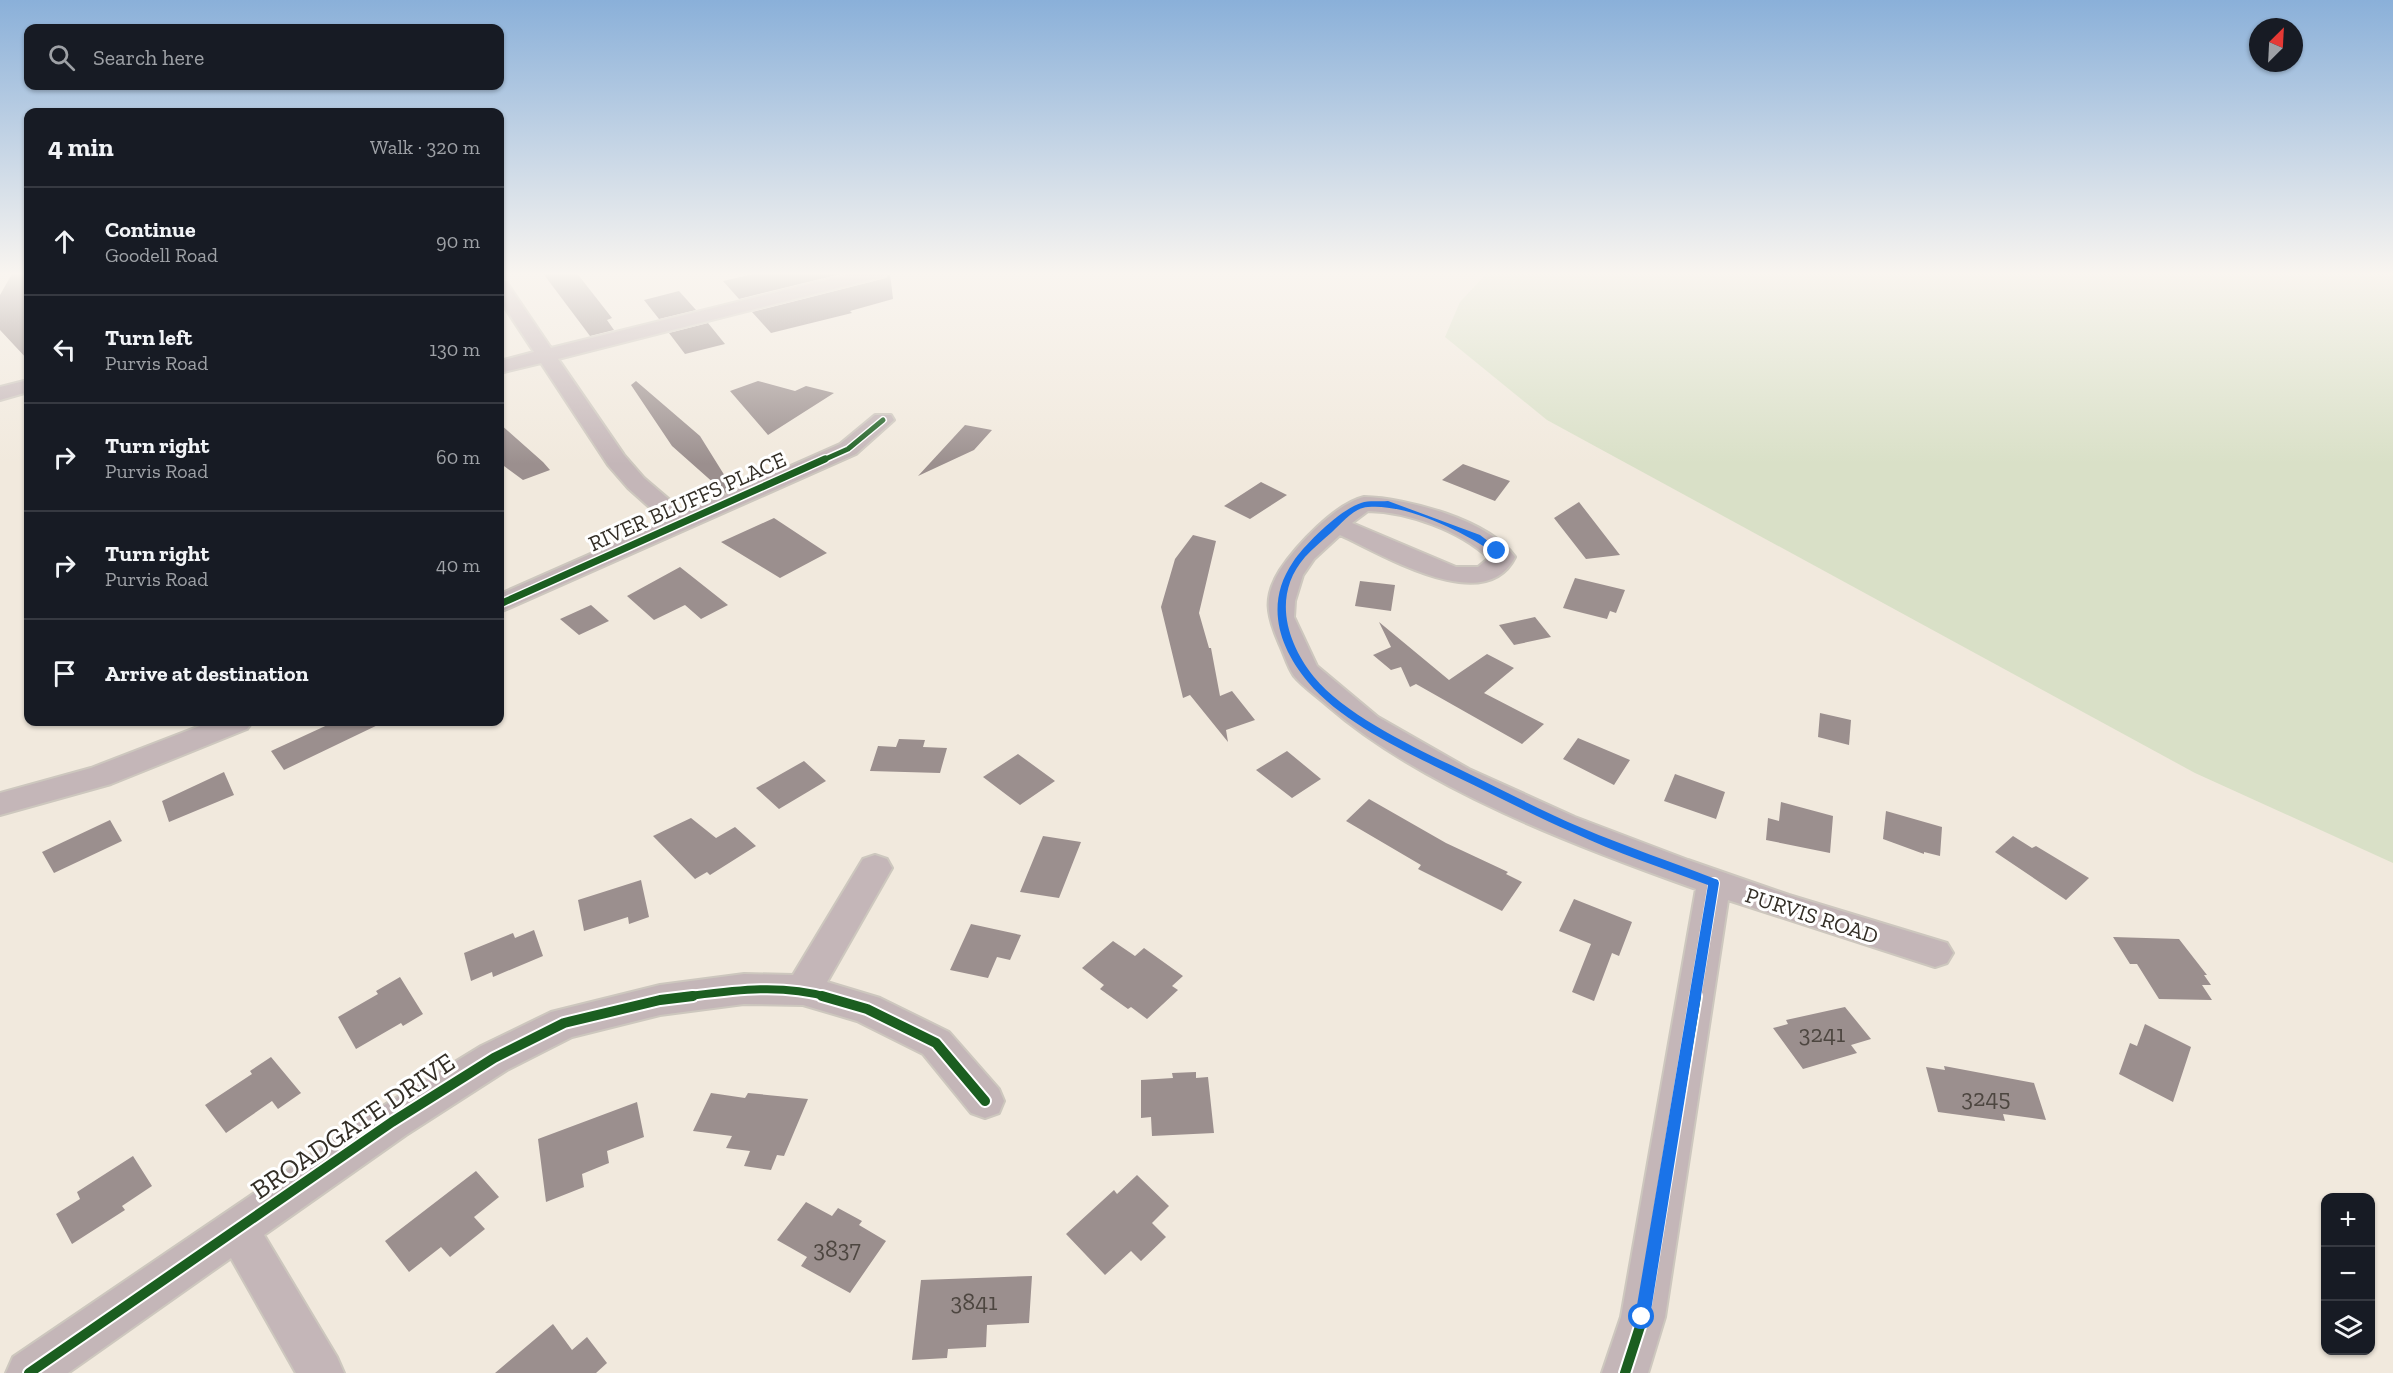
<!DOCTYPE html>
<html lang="en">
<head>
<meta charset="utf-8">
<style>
	body { margin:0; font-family:"Zilla Slab",serif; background:#242831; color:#f1f3f6 }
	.controls { position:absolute; right:18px; bottom:18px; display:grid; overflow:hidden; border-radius:12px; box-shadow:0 2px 4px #0004 }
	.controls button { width:54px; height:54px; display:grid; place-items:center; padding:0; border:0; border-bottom:2px solid #363941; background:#171b24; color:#f1f3f6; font:30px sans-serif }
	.compass { position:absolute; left:2249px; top:18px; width:54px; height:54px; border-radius:50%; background:#171b24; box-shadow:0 2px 4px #0004; rotate:24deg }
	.stop { position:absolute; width:18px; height:18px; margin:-14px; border:4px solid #1a73e8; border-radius:50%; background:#fff }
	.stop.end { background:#1a73e8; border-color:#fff; box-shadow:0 2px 6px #0008 }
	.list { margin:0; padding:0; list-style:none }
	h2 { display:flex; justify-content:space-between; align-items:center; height:78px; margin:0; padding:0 24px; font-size:26px }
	h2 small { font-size:20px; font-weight:400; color:#9ea1a6 }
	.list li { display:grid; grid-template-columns:39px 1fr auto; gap:18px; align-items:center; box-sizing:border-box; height:108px; padding:0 24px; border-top:2px solid #363941 }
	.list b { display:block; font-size:22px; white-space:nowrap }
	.list p { margin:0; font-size:20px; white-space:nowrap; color:#9ea1a6 }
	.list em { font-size:20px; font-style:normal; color:#9ea1a6 }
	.icon { flex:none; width:33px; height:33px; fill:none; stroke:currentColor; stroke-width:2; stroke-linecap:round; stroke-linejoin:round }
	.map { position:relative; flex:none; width:2393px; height:1373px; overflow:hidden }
	.search { position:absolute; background:#171b24; box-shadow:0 2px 4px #0004; left:24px; top:24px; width:480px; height:66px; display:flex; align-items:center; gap:15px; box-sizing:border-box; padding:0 21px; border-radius:12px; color:#9ea1a6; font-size:22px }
	.panel { position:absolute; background:#171b24; box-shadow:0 2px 4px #0004; left:24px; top:108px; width:480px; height:618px; border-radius:12px }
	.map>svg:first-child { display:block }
	.green { fill:#d9e0c7 }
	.building { fill:#9b8f8e }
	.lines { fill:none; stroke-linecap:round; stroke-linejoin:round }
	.minor-casing { stroke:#cdc7be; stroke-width:4 }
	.minor { fill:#c4b6b8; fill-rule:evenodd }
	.cycleway-far3-casing { stroke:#fff; stroke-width:8 }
	.cycleway-far2-casing { stroke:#fff; stroke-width:10 }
	.cycleway-far1-casing { stroke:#fff; stroke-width:12 }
	.cycleway-casing { stroke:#fff; stroke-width:14 }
	.cycleway-far3 { stroke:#1b5e20; stroke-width:5 }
	.cycleway-far2 { stroke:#1b5e20; stroke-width:7 }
	.cycleway-far1 { stroke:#1b5e20; stroke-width:8 }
	.cycleway { stroke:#1b5e20; stroke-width:10 }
	.route { fill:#1a73e8 }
	.labels { text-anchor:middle; stroke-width:6; stroke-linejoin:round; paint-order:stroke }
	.street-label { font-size:22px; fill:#332e26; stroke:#fff }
	.near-number-label { font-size:24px; fill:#4d4640 }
	.near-street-label { font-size:27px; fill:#332e26; stroke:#fff }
</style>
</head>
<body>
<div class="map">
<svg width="2393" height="1373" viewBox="0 0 2393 1373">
	<rect width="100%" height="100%" fill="#f1e9dd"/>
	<path class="green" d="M 1488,272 L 2393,272 L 2393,863 L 2195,773 L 1547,420 L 1445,337 L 1460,302 Z"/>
	<path class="building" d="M 13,272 L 28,272 L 28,360 L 0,330 L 0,295 Z
		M 542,272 L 576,272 L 612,318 L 607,320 L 614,330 L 590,336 Z
		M 762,272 L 849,272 L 739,299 L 723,281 Z
		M 890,273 L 893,299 L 850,311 L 852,313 L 771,333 L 752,312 L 886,278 Z
		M 679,291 L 696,310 L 659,319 L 644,300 Z
		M 708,323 L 725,344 L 685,354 L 669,333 Z
		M 636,381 L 700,436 L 733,489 L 725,493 L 672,446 L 631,385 Z
		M 758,381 L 795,391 L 806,386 L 834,393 L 768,435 L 730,391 Z
		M 500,424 L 543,462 L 550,470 L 523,480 L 500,463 Z
		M 965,425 L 992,430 L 974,450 L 918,476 Z
		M 1463,464 L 1510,481 L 1495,501 L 1442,480 Z
		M 1261,482 L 1287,495 L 1250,519 L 1224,506 Z
		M 1579,502 L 1620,555 L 1586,559 L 1554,518 Z
		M 774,518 L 827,553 L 780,578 L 721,542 Z
		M 1193,535 L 1216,541 L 1199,613 L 1209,648 L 1211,648 L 1220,696 L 1232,691 L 1255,720 L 1226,730 L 1228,742 L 1190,695 L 1183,698 L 1161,607 L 1175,559 Z
		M 680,567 L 728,605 L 701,619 L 685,605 L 654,620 L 627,596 Z
		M 1575,578 L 1625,590 L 1616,613 L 1610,611 L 1607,619 L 1563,608 Z
		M 1360,581 L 1395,585 L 1391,611 L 1355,606 Z
		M 591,605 L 609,621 L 579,635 L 560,619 Z
		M 1535,617 L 1551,637 L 1514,645 L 1499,625 Z
		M 1379,622 L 1449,680 L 1487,654 L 1514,668 L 1484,693 L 1544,724 L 1522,744 L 1416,684 L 1410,687 L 1401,667 L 1391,670 L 1373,655 L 1391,647 Z
		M 1820,713 L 1851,720 L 1849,745 L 1818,737 Z
		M 334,722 L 384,722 L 284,770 L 271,751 Z
		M 1578,738 L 1630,760 L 1614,785 L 1563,759 Z
		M 899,739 L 925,740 L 923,747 L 947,748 L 940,773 L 870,771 L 878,746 L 896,747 Z
		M 1287,751 L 1321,779 L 1292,798 L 1256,770 Z
		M 1018,754 L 1055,781 L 1020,805 L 983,777 Z
		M 804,761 L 826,781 L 779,809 L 756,788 Z
		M 224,772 L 234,795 L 169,822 L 162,801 Z
		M 1675,774 L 1725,792 L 1716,819 L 1664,801 Z
		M 1369,799 L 1446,843 L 1508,872 L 1506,874 L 1522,882 L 1502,911 L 1418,869 L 1421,865 L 1346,821 Z
		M 1781,802 L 1833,816 L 1830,853 L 1766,840 L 1768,818 L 1779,821 Z
		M 1886,811 L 1942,827 L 1940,856 L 1924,852 L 1924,854 L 1883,839 Z
		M 691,818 L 716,838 L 735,827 L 756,846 L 710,875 L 707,872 L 695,879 L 653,836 Z
		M 110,820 L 122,841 L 54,873 L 42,852 Z
		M 1043,836 L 1081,842 L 1059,898 L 1020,892 Z
		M 2013,836 L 2032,848 L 2036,846 L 2089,878 L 2066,900 L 1995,852 Z
		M 641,880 L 649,917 L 629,924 L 628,917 L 584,931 L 578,900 Z
		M 1574,899 L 1632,922 L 1619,956 L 1612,953 L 1594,1001 L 1572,992 L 1591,944 L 1559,931 Z
		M 971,924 L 1021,935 L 1010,960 L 997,957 L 988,978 L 950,970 Z
		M 534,930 L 543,956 L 493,977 L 492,972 L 471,981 L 464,953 L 513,933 L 515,938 Z
		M 2113,937 L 2179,939 L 2207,975 L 2204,975 L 2211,985 L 2202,985 L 2212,1000 L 2159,999 L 2137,964 L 2130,964 Z
		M 1113,941 L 1135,956 L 1144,948 L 1183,976 L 1172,986 L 1178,990 L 1147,1019 L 1131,1007 L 1128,1009 L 1100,989 L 1104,985 L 1082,968 Z
		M 400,977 L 423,1014 L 403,1026 L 401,1023 L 356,1049 L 338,1017 L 378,994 L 376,991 Z
		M 1845,1007 L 1871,1039 L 1851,1045 L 1857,1053 L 1803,1069 L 1773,1028 L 1788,1024 L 1786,1020 Z
		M 2145,1024 L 2191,1047 L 2173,1102 L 2119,1074 L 2130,1043 L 2137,1046 Z
		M 271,1057 L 301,1093 L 278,1109 L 272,1101 L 226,1133 L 205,1105 L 252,1074 L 250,1071 Z
		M 1944,1066 L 2034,1083 L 2046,1120 L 2003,1114 L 2005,1121 L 1938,1112 L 1926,1067 L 1945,1070 Z
		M 1196,1072 L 1196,1078 L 1208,1077 L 1214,1133 L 1152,1136 L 1151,1117 L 1141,1118 L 1141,1080 L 1173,1078 L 1172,1073 Z
		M 711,1093 L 745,1098 L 748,1093 L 808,1099 L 784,1156 L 777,1155 L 771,1170 L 744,1166 L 750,1151 L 726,1148 L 732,1136 L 693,1131 Z
		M 637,1102 L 644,1137 L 607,1151 L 609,1163 L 582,1174 L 584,1187 L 546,1202 L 538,1139 Z
		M 133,1156 L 152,1186 L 122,1206 L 125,1210 L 72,1244 L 56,1214 L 80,1199 L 77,1192 Z
		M 476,1171 L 499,1197 L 474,1217 L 485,1229 L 450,1257 L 441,1247 L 409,1272 L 385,1241 Z
		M 1137,1175 L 1169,1206 L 1152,1223 L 1166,1237 L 1141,1261 L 1131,1251 L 1105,1275 L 1066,1234 L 1114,1190 L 1117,1194 Z
		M 806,1202 L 832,1216 L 838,1208 L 862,1221 L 859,1225 L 886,1241 L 850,1293 L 801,1266 L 807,1257 L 777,1240 Z
		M 1032,1276 L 1029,1323 L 987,1325 L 986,1347 L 948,1349 L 947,1358 L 912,1360 L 921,1280 Z
		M 553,1324 L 572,1350 L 587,1337 L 607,1363 L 596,1373 L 495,1373 Z"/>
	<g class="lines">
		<defs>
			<path id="minor" d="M 858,272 L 888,272 L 885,276 L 558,359 L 624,455 L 644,478 L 685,513 L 840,444 L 875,415 L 891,415 L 894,420 L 856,454 L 500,612 L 500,594 L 665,521 L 628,488 L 608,465 L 541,363 L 500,373 L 500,361 L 534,352 L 500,300 L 500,282 L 507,283 L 551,348 Z
				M 28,380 L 28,392 L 0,400 L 0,387 Z
				M 1364,497 C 1407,498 1489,520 1515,557 C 1485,618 1382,554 1340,535 L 1314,559 L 1303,575 L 1295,601 L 1294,617 L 1317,666 L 1378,717 L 1469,769 L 1575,817 L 1688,860 L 1789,895 L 1947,943 L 1953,953 L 1947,963 L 1935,967 L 1728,900 L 1665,1317 L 1648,1373 L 1602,1373 L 1621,1317 L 1696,889 C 1578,847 1422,788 1328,706 C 1317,696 1303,687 1294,676 C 1287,666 1284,653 1279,643 C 1267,615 1263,597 1280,570 C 1297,545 1335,504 1364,497 ZM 1368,511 C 1408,512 1459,530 1489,558 L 1478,567 L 1456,567 L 1352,523 Z
				M 210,722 L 252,722 L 247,729 L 111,784 L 0,815 L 0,793 L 91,768 Z
				M 875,855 L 887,859 L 892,868 L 827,982 L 880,998 L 949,1032 L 999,1089 L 1004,1101 L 999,1113 L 985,1118 L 971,1113 L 923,1054 L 857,1021 L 803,1005 L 744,1004 L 660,1015 L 572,1037 L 507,1070 L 406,1135 L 264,1235 L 337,1357 L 344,1373 L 296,1373 L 231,1258 L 68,1373 L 6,1373 L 13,1357 L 378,1109 L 481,1046 L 551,1012 L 660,985 L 744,974 L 793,975 L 863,859 Z"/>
		</defs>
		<use href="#minor" class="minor-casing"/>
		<use href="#minor" class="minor"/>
		<defs>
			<path id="cycleway-far3" d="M 821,461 L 848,449 L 883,420"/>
			<path id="cycleway-far2" d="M 500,604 L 825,459"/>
			<path id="cycleway-far1" d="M 682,997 C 730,991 779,983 827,997
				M 1695,997 L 1714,883"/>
			<path id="cycleway" d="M 822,996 L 867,1009 L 936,1043 L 985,1101
				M 29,1373 L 392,1122 L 494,1058 L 564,1023 L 660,1000 L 693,996
				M 1625,1373 L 1643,1317 L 1696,996"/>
		</defs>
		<use href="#cycleway-far3" class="cycleway-far3-casing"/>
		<use href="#cycleway-far2" class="cycleway-far2-casing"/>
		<use href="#cycleway-far1" class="cycleway-far1-casing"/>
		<use href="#cycleway" class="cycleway-casing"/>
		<use href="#cycleway-far3" class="cycleway-far3"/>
		<use href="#cycleway-far2" class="cycleway-far2"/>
		<use href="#cycleway-far1" class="cycleway-far1"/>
		<use href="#cycleway" class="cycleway"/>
	</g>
	<linearGradient id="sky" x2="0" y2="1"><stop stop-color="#8ab0d9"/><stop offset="0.59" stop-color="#f9f5f0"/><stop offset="1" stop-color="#f9f5f0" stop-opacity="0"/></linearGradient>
	<rect width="2393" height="464" fill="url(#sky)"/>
	<path class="route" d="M 1388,501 L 1480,535 L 1501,551 L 1494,553 C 1464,532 1405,503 1368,507 C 1353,508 1342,523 1332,532 C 1323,540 1313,548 1305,557 C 1272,595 1286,642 1314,677 C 1345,715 1415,748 1459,769 C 1500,789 1540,810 1582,828 C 1626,847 1673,862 1718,880 L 1719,883 L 1650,1317 L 1648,1323 L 1642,1325 L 1637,1323 L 1635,1317 L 1708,885 C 1663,868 1616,853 1572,832 C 1533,815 1495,795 1457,777 C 1409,753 1343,724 1308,682 C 1278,646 1265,603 1293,562 C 1305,544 1341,509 1361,503 C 1369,500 1380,502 1388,501 Z"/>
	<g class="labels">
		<g class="street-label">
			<text transform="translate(687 501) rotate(-24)" y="8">RIVER BLUFFS PLACE</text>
			<text transform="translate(1812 915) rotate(18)" y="8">PURVIS ROAD</text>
		</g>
		<g class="near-number-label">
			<text x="1822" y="1042">3241</text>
			<text x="1986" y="1106">3245</text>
			<text x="837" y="1257">3837</text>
			<text x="974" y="1310">3841</text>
		</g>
		<g class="near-street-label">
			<text transform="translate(353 1126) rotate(-34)" y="9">BROADGATE DRIVE</text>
		</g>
	</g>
</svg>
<div class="controls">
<button>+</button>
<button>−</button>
<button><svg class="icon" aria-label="layers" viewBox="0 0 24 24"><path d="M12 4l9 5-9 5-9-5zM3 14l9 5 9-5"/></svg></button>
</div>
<svg class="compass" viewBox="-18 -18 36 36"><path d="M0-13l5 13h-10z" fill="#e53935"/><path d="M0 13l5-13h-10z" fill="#9ea1a6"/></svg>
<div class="stop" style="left:1642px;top:1317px"></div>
<div class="stop end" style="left:1497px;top:551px"></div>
<div class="search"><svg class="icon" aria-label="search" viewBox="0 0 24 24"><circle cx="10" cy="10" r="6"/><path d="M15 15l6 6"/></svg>Search here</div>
<section class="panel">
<h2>4 min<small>Walk · 320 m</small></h2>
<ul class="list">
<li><svg class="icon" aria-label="ahead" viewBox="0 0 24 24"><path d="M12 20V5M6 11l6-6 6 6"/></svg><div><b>Continue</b><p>Goodell Road</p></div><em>90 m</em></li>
<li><svg class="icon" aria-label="left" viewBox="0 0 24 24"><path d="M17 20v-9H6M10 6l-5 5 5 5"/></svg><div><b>Turn left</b><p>Purvis Road</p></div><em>130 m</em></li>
<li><svg class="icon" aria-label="right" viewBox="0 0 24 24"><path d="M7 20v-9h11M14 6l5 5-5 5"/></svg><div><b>Turn right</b><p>Purvis Road</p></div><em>60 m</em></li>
<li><svg class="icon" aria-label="right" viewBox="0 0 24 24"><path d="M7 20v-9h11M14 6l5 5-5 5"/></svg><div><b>Turn right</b><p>Purvis Road</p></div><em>40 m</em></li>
<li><svg class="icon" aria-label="arrive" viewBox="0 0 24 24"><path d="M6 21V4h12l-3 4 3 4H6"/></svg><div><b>Arrive at destination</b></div></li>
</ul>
</section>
</div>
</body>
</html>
